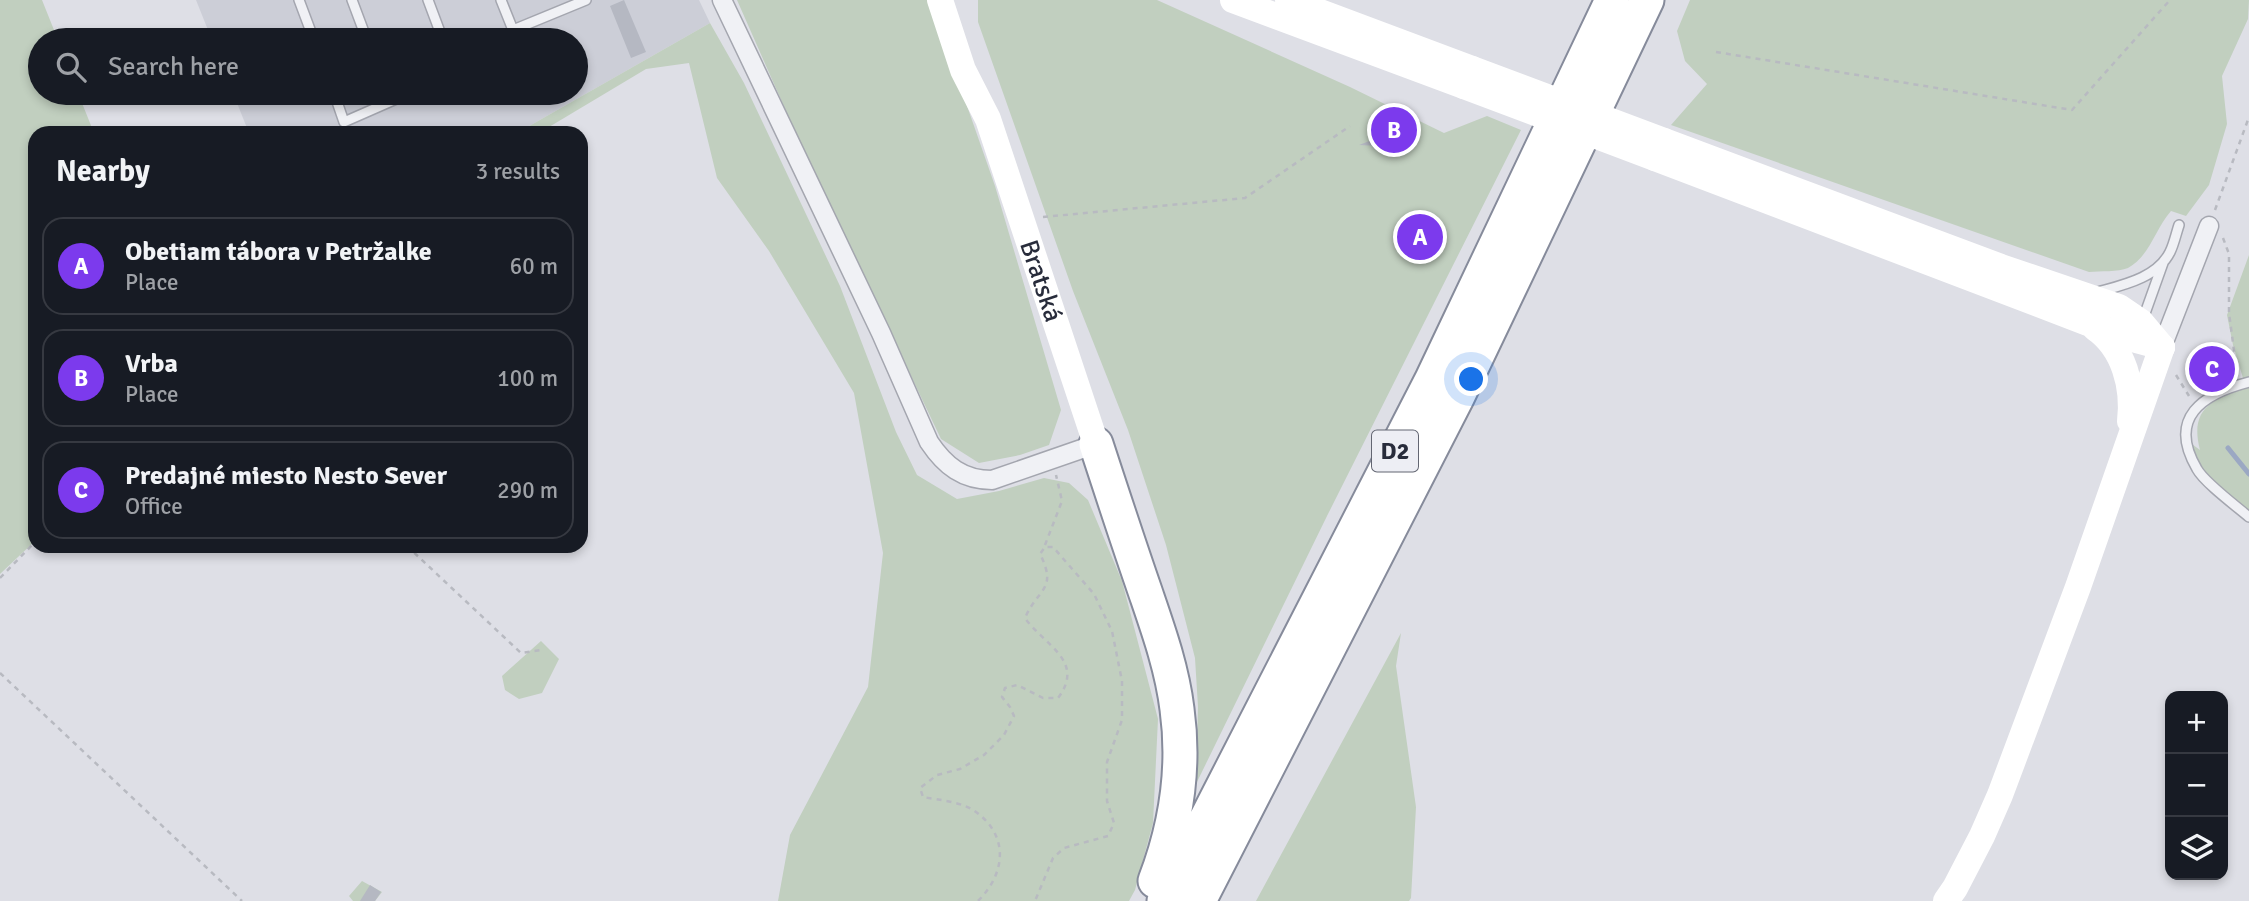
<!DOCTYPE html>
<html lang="en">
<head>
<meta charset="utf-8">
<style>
	body { margin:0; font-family:Signika,sans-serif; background:#20242c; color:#f1f3f6 }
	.controls { position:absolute; right:21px; bottom:21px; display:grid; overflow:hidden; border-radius:14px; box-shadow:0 4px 10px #0003 }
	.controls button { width:63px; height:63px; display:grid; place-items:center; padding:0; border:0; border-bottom:2px solid #363941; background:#171b24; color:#f1f3f6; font:35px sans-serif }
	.you { position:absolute; left:1472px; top:380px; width:24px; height:24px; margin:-18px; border:5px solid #fff; border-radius:50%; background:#1a73e8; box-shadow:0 0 0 10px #1a73e833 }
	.badge { display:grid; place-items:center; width:46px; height:46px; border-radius:50%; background:#7c3aed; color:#fff; font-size:23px; font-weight:700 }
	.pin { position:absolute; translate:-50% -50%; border:4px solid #fff; box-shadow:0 2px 7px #0006 }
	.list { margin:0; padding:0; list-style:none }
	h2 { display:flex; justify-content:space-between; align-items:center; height:91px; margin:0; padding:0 28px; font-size:30px }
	h2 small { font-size:23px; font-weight:400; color:#9ea1a6 }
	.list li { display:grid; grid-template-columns:46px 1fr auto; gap:21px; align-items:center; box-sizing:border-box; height:98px; margin:0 14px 14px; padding:0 14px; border:2px solid #363941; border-radius:21px }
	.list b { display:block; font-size:26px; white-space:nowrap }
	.list p { margin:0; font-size:23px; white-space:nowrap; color:#9ea1a6 }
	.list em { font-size:23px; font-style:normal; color:#9ea1a6 }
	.icon { flex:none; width:38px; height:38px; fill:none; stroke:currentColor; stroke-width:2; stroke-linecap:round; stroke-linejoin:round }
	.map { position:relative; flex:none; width:2249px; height:901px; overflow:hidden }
	.search { position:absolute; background:#171b24; box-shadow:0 4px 10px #0003; left:28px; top:28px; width:560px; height:77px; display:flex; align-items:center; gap:18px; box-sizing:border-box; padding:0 24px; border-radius:38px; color:#9ea1a6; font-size:26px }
	.panel { position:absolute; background:#171b24; box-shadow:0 4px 10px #0003; left:28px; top:126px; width:560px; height:427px; border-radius:21px }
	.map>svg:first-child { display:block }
	.built { fill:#ccced7 }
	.green { fill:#c1cfbf }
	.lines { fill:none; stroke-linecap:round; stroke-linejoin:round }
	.stream { stroke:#9ba8c3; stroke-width:5 }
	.building { fill:#b5b8c2 }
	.service-casing { stroke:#a4a6af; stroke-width:12 }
	.minor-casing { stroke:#a4a6af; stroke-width:21 }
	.motorway-casing { stroke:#868b9b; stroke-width:37 }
	.path { stroke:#b8bac1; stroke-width:2.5; stroke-dasharray:5 5; stroke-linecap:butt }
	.service { stroke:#f0f1f5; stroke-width:9 }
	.minor { stroke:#f0f1f5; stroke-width:18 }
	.secondary { stroke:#fff; stroke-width:26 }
	.motorway { stroke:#fff; stroke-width:33 }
	.secondary-bridge { stroke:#fff; stroke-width:26 }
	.labels { text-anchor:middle; stroke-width:5; stroke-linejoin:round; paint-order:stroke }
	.shield { fill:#edeef4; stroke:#636672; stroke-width:2 }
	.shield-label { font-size:24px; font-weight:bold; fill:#282c3b }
	.street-label { font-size:26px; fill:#282c3b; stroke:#edeef4 }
</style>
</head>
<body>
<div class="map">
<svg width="2249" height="901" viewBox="0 0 2249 901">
	<rect width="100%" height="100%" fill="#dedfe6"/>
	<path class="built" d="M 196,0 L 699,0 L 710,23 L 517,133 L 249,133 L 233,93 L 576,93 L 576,40 L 212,40 Z"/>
	<path class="green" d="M 0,0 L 42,0 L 58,40 L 40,40 L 40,93 L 78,93 L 94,133 L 35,133 L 35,541 L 0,574 Z
		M 737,0 L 930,0 L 995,186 L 1061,410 L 1049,445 L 1020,455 L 979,463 L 941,439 L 801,145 Z
		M 978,0 L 1157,0 L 1350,87 L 1444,133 L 1487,116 L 1521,130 L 1327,516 L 1196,784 L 1198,707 L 1195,658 L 1166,545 L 1128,430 L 1073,291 L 978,22 Z
		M 1690,0 L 2249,0 L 2248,19 L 2222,76 L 2227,124 L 2209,185 L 2186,216 L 2171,211 C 2155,229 2150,256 2128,268 C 2118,272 2100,271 2089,272 L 1671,125 L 1707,84 L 1685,61 L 1677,31 Z
		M 710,23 L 744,83 L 840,286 L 896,432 L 917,475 L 957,499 L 999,491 L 1044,478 L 1069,483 L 1088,500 L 1122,581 L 1158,719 L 1153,823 L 1135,890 L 1129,901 L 778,901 L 790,835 L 868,687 L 883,553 L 854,393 L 769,251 L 717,178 L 689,63 L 646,69 L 539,133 L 517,133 Z
		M 2249,255 L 2249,517 L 2198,471 L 2185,439 L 2200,450 C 2189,408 2213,399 2246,388 L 2233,345 L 2227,315 Z
		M 1401,633 L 1396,666 L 1416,807 L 1411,898 L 1409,901 L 1256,901 Z
		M 541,641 L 559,659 L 542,693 L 519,699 L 505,690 L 502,676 Z
		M 362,881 L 382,892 L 375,901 L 353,901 L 349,896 Z"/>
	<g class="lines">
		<path class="stream" d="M 2228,448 L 2249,474"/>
	</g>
	<path class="building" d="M 624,0 L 646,52 L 631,58 L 610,6 Z
		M 1384,124 L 1401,124 L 1405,137 L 1400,147 L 1359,145 L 1385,135 Z
		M 370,885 L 381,892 L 375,901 L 360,901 Z"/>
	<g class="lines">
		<defs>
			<path id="service" d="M 299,0 L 314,40
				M 352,0 L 367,40
				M 428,0 L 443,40
				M 501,0 L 513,30 L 586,0
				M 334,93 L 344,122 L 410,93
				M 2098,292 C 2123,285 2157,278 2170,252 C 2174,244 2176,234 2179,225
				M 2143,319 L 2163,263
				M 2249,382 C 2202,394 2167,418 2197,469 C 2204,482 2236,506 2249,517"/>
			<path id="minor" d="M 722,0 L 881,333 L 929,442 C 945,466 963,480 992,480 L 1096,444
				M 2162,347 L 2209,226"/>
			<path id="motorway" d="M 1096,444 C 1112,493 1128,542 1145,591 C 1158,629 1172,668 1177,709 C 1185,767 1176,826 1155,881
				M 1164,901 L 1432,379 L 1612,0
				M 1199,901 L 1458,396 L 1647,0"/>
		</defs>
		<use href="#service" class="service-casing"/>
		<use href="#minor" class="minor-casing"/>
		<use href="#motorway" class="motorway-casing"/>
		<path class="path" d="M 1716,52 L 2072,110 L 2170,0
			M 2215,210 L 2249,117
			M 1043,217 L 1245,198 L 1350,126
			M 2223,238 L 2229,254 L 2229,313 L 2237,373
			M 2176,375 L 2189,396
			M 1045,545 L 1062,501 L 1056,475
			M 407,546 L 521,653 L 541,650
			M 0,578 L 35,542
			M 0,673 L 242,901
			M 978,901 C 1006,873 1009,836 976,812 C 963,802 939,800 923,797 L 920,788 L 937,775 L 960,769 L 984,755 L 1004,735 L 1014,716 L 1010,707 L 1002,697 L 1005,688 L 1017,685 L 1043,698 L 1058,698 C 1086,661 1044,645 1025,618 C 1038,588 1058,590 1040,554 L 1045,547 L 1053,547 L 1094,594 L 1112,631 L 1122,681 L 1122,720 L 1107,762 L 1107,801 L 1114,823 L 1108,836 L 1064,848 L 1053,858 L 1035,901"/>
		<use href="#service" class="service"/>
		<use href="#minor" class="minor"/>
		<g class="secondary">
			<path id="s1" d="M 940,0 L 963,70 L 988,119 L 1096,444"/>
			<path d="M 1233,0 L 1464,86"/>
			<path d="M 1288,0 L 1472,69"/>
			<path d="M 1664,141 L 2001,267 L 2119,307 L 2141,322 L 2162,347"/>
			<path d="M 1655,158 L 2088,323 L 2136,340 L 2162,347"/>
			<path d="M 2095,328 C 2124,348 2134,387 2130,421"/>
			<path d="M 1946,901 L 1955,888 L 1982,836 L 2000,795 L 2078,587 L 2162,347"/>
		</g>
		<use href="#motorway" class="motorway"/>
		<path class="secondary-bridge" d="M 1472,69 L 1664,141
			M 1464,86 L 1655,158"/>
	</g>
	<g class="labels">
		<rect class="shield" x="1372" y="430.5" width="46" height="41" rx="5"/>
		<g class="shield-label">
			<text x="1395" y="459">D2</text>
		</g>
		<g class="street-label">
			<text dy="9" stroke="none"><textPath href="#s1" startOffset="299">Bratská</textPath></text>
		</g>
	</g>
</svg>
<div class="controls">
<button>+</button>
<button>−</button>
<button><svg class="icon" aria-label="layers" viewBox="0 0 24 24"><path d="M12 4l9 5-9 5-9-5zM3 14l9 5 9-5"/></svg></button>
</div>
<div class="you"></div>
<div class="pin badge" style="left:1420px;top:237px">A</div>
<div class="pin badge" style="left:1394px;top:130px">B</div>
<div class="pin badge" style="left:2212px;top:369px">C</div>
<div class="search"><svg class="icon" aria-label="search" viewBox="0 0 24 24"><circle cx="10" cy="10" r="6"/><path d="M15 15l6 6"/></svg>Search here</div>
<section class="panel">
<h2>Nearby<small>3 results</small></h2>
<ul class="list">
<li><span class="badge">A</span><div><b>Obetiam tábora v Petržalke</b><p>Place</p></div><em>60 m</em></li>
<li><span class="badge">B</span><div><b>Vrba</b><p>Place</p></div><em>100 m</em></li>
<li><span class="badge">C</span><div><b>Predajné miesto Nesto Sever</b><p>Office</p></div><em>290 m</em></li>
</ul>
</section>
</div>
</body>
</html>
